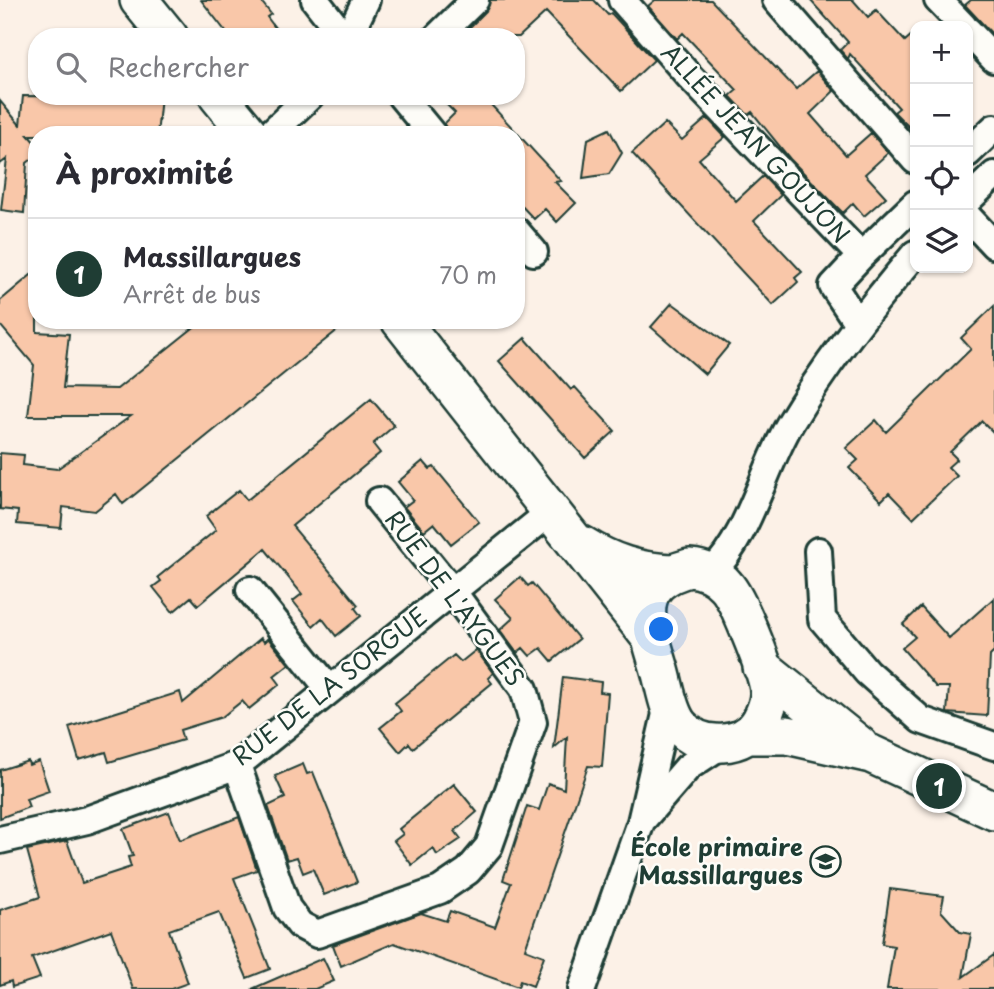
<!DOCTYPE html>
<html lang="fr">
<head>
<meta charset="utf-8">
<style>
	body { margin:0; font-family:"Playpen Sans",sans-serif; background:#f2f2f3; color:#2b2b33 }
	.controls { position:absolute; right:21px; top:21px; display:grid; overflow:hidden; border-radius:14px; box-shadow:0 2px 5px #0004 }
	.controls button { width:63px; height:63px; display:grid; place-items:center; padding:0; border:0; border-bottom:2px solid #e1e1e2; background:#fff; color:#2b2b33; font:35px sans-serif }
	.you { position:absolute; left:662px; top:630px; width:24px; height:24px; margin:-18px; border:5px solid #fff; border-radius:50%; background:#1a73e8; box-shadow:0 0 0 10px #1a73e833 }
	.badge { display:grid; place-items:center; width:46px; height:46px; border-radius:50%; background:#1f3d34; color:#fff; font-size:23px; font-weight:700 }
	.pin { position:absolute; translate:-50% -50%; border:4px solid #fff; box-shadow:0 2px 7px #0006 }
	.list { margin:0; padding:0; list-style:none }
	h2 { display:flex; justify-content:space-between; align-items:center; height:91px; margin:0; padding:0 28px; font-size:30px }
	h2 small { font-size:23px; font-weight:400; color:#7c7c81 }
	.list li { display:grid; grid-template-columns:46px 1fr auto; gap:21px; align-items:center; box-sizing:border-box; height:112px; padding:0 28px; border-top:2px solid #e1e1e2 }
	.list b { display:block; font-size:26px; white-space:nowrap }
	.list p { margin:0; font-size:23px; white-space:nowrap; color:#7c7c81 }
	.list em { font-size:23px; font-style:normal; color:#7c7c81 }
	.icon { flex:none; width:38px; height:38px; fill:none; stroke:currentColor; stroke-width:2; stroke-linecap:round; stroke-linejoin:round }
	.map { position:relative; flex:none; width:994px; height:989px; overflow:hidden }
	.search { position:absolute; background:#fff; box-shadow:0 2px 5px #0004; left:28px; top:28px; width:497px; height:77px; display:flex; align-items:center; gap:18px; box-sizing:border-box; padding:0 24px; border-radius:28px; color:#7c7c81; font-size:26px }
	.panel { position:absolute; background:#fff; box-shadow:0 2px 5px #0004; left:28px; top:126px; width:497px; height:203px; border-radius:28px }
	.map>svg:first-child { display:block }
	.building { fill:#f9c7a9; stroke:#1f3d34; stroke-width:2 }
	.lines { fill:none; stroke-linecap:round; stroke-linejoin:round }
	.street-casing { stroke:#1f3d34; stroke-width:32 }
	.secondary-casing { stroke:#1f3d34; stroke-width:42 }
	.street { stroke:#fdfcf7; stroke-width:26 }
	.secondary { stroke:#fdfcf7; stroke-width:37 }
	.labels { text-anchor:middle; stroke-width:5; stroke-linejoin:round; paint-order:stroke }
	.street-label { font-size:24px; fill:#1f3d34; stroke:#fdfcf7 }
	.poi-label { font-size:24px; font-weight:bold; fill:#1f3d34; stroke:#fdfcf7; text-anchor:end }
</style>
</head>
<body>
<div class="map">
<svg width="994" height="989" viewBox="0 0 994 989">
	<rect width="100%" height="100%" fill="#fcf1e7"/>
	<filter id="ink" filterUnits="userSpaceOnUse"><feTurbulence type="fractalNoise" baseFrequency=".0143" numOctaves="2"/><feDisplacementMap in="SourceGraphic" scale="14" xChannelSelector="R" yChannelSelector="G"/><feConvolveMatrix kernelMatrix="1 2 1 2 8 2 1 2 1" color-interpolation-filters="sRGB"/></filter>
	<g filter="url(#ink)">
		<path class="building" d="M 201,0 L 260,0 L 271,14 L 267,17 L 282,37 L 230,37 Z
			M 490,0 L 594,0 L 608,15 L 611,13 L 654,60 L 621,91 L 546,12 L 519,37 L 476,37 L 468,29 L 486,11 Z
			M 655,0 L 711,0 L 796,89 L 817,71 L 834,91 L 810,114 L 846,155 L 871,133 L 888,153 L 865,174 L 886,197 L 864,216 L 853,203 L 843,213 L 790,159 L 752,112 L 748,115 L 730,96 L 737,90 L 683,33 L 677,39 L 648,6 Z
			M 810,0 L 853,0 L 868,17 L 876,10 L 905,41 L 915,32 L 915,133 L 894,112 L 899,108 L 880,87 L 850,54 L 848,59 L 840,50 L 848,42 Z
			M 971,0 L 994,0 L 994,36 L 965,5 Z
			M 23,96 L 161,97 L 157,135 L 28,135 L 37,145 L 37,155 L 27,163 L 24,213 L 1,210 L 7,159 L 0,164 L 0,101 L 20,125 Z
			M 438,96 L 483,96 L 561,181 L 555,182 L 576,203 L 557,222 L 545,209 L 534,219 L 516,200 L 516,135 L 448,135 L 444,124 L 455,113 Z
			M 707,118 L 725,137 L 699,159 L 736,201 L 763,176 L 781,195 L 754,221 L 802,272 L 795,278 L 798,282 L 773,305 L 632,153 L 665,123 L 682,140 Z
			M 609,129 L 622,153 L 609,174 L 583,178 L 588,139 Z
			M 37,270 L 37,332 L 69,334 L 63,388 L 117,389 L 203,320 L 350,320 L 123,504 L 116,494 L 95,511 L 63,507 L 61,528 L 17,524 L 18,511 L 0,509 L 0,453 L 24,455 L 23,465 L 57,469 L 131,416 L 28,416 L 34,365 L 0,325 L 0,301 Z
			M 672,303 L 729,345 L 705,374 L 651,327 Z
			M 994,306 L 994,433 L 982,421 L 950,452 L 957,459 L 948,467 L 957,476 L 913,518 L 889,493 L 881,501 L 849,468 L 858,460 L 846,448 L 876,420 L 886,432 L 971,349 L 961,338 Z
			M 525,338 L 571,390 L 575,387 L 615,431 L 585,458 L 499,361 Z
			M 371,399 L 394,426 L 373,444 L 380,453 L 292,526 L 358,605 L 355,608 L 361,616 L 336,636 L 322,618 L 313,626 L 293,601 L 302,594 L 265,549 L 198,605 L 191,597 L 173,612 L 153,587 L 161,581 L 158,577 L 216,530 L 206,516 L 239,490 L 247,500 Z
			M 423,461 L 430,469 L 434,467 L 479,522 L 451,544 L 434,523 L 424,531 L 404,507 L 413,500 L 398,482 Z
			M 520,577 L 528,586 L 532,583 L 579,639 L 552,661 L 541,648 L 530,656 L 523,648 L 517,653 L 500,630 L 513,618 L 495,599 Z
			M 994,598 L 994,652 L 990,656 L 987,716 L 947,713 L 949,687 L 936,687 L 902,648 L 915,637 L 903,624 L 921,607 L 949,638 Z
			M 261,638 L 264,642 L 268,638 L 289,664 L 274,676 L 280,684 L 249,709 L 242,701 L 222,717 L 180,730 L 183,740 L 109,762 L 106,752 L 79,760 L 69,727 L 180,692 L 183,703 Z
			M 476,650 L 493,673 L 488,678 L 492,683 L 413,748 L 409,743 L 400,752 L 380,728 L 401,711 L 395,703 L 454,655 L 461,662 Z
			M 563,677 L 601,682 L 600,692 L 608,693 L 602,767 L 588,766 L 525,949 L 544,956 L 533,986 L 520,981 L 518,987 L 394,943 L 341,966 L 333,945 L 421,913 L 446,921 L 450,911 L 495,927 L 511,883 L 503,880 L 527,806 L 539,810 L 548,783 L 564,789 L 567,737 L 554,748 Z
			M 28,761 L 29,765 L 39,761 L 49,791 L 26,799 L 29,807 L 0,818 L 0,770 Z
			M 303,764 L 307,774 L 313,772 L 357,882 L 324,895 L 313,869 L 303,873 L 297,857 L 287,860 L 268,806 L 285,798 L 275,776 Z
			M 454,784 L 477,812 L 455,831 L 461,839 L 437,855 L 433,848 L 412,865 L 394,841 L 403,834 L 399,829 Z
			M 169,812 L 180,840 L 239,817 L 257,870 L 234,878 L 270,969 L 247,978 L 219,912 L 169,930 L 188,983 L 171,989 L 133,989 L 111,930 L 32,958 L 40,978 L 12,987 L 11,981 L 0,985 L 0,910 L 40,897 L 27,850 L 67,841 L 82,883 L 131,867 L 128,857 L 133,856 L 123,829 Z
			M 890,889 L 944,896 L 941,911 L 960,932 L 971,934 L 963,977 L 994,955 L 994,989 L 887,989 L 894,946 L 882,944 Z
			M 323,958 L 334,981 L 315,989 L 252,989 Z"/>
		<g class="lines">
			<defs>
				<path id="street" d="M 315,0 L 344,37
					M 622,0 L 689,76 L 861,256 L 833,286 L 857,322
					M 776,0 L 915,160
					M 938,0 L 963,26
					M 968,31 L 994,59
					M 356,37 L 356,21 L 366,0
					M 437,37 L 475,0
					M 401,96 L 433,135
					M 269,135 L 310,96
					M 968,153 L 994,128
					M 968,200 L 994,175
					M 968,217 L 994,245
					M 516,231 L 534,252
					M 861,256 L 915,204
					M 818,551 L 822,619 L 867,672 L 921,720 L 994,746
					M 711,573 C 751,533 762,470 791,422 C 827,362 870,307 915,254
					M 250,590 L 330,690
					M 237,765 L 287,908 L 300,925 L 317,934 L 440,890 L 468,871 L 489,846 L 533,722 L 524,689 L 452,591 L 379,501
					M 644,818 L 688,767 L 723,744
					M 0,840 L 87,820 L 237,765 L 553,510
					M 582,989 L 641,822 L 669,701"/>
				<path id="secondary" d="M 139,0 L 169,37
					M 218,96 L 250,135
					M 400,320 L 650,637
					M 582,545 C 611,563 638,572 672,573
					M 689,568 C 704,569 716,574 726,586 C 738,598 764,666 768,684 C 771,696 767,709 761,720 C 745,749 700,751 679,725 C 668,711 665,687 660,670 C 647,625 628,584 689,568 Z
					M 762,667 L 859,745
					M 747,735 L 787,735 L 871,754 L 994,811"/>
			</defs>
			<use href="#street" class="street-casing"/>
			<use href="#secondary" class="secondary-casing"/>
			<use href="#street" class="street"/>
			<use href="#secondary" class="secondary"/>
		</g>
	</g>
	<defs>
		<symbol id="school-ring" viewBox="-11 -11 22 22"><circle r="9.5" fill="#fdfcf7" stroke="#1f3d34" stroke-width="1.5"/><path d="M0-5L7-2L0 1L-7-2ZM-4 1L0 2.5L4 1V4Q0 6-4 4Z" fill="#1f3d34"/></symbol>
	</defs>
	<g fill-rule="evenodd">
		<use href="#school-ring" x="808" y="844" width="35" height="35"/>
	</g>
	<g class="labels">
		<g class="street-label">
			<text transform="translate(755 144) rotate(47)" y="8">ALLÉE JEAN GOUJON</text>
			<text transform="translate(454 599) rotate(53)" y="8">RUE DE L'AYGUES</text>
			<text transform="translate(330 687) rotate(-38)" y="8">RUE DE LA SORGUE</text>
		</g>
		<g class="poi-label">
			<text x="803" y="856">École primaire<tspan x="803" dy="28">Massillargues</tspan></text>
		</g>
	</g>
</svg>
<div class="controls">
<button>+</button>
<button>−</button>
<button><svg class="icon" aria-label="locate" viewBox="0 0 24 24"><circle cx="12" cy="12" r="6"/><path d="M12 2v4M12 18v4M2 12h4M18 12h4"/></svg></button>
<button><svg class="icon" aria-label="layers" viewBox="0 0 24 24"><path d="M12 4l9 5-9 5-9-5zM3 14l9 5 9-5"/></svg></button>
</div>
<div class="you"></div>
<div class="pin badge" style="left:939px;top:786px">1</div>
<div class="search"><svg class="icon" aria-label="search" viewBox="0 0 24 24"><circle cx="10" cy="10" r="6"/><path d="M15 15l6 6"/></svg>Rechercher</div>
<section class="panel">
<h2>À proximité<small></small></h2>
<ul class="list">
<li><span class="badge">1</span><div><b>Massillargues</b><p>Arrêt de bus</p></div><em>70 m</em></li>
</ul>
</section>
</div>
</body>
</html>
